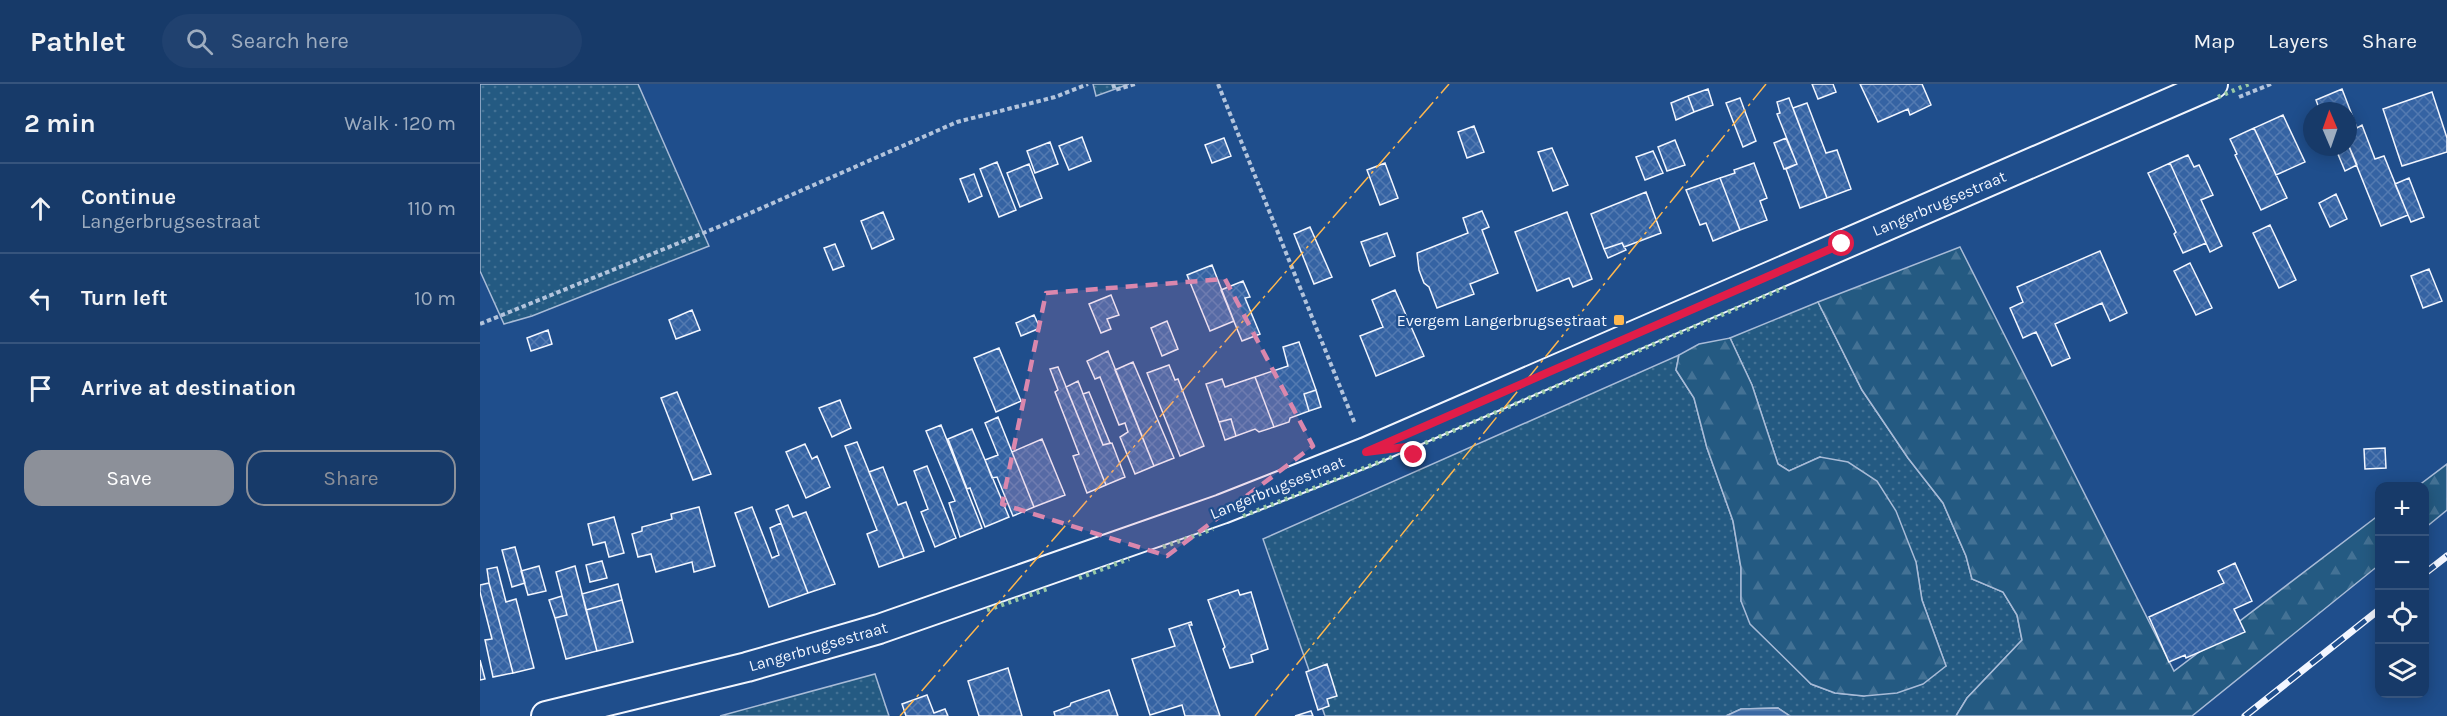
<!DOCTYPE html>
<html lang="en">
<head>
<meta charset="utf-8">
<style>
	body { margin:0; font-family:Karla,sans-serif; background:#20416f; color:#f1f3f6 }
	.controls { position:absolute; right:18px; bottom:18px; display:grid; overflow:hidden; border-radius:12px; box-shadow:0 3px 15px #0003 }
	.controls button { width:54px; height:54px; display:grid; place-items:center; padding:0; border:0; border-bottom:2px solid #36547d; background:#173a69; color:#f1f3f6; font:30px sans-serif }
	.compass { position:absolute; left:1823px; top:18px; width:54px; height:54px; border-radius:50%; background:#173a69; box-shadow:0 3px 15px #0003; rotate:358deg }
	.stop { position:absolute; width:18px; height:18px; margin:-14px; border:4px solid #e11d48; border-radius:50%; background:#fff }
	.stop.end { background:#e11d48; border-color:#fff; box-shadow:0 2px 6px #0008 }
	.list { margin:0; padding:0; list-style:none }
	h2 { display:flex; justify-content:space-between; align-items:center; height:78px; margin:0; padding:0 24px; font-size:26px }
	h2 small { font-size:20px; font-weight:400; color:#9eadc0 }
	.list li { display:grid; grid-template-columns:39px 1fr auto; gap:18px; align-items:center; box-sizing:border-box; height:90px; padding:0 24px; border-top:2px solid #36547d }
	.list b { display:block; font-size:22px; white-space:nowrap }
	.list p { margin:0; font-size:20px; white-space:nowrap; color:#9eadc0 }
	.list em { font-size:20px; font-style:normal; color:#9eadc0 }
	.actions { display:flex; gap:12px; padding:18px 24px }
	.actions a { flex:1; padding:14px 0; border:2px solid #8c9099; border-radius:18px; text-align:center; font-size:21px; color:#8c9099 }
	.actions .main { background:#8c9099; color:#fff }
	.icon { flex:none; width:33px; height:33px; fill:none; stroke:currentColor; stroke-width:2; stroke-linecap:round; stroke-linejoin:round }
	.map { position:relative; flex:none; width:1967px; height:632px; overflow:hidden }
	header { display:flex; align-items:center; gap:36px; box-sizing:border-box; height:84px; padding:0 30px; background:#173a69; border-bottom:2px solid #36547d }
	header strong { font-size:28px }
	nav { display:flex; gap:33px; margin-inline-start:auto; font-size:21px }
	.search { width:420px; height:54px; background:#20416f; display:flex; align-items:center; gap:15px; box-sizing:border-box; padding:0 21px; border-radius:33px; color:#9eadc0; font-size:22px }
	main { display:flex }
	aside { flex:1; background:#173a69 }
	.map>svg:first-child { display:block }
	.grass { fill:url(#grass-dots); stroke:#a8bbd7; stroke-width:1.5 }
	.forest { fill:url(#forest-firs); stroke:#a8bbd7; stroke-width:1.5 }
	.water { fill:url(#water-rules); stroke:#a8bbd7; stroke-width:1.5 }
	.building { fill:url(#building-cross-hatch); stroke:#f2f6ff; stroke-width:1.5 }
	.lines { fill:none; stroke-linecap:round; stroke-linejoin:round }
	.minor-casing { stroke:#f2f6ff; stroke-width:32 }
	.path { stroke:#b3c4dc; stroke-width:4; stroke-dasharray:4.5 3; stroke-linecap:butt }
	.minor { stroke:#1f4e8c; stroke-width:28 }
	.rail-casing { stroke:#f2f6ff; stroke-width:7 }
	.rail { stroke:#1f4e8c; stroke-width:4.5; stroke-dasharray:14; stroke-linecap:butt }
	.hedge { stroke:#97c8a6; stroke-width:4.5; stroke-dasharray:3 4.5; stroke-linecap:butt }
	.power { stroke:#ffb74d; stroke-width:1.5; stroke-dasharray:21 4.5 3 4.5; stroke-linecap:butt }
	.route { stroke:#e11d48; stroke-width:8 }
	.marked { fill:#da87ad; fill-opacity:0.2; stroke:#da87ad; stroke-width:4.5; stroke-dasharray:12 8; stroke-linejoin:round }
	.poi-dot { fill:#ffb74d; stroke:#1f4e8c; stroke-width:2 }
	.labels { text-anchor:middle; stroke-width:4.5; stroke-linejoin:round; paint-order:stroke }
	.street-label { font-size:16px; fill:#f2f6ff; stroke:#1f4e8c }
	.poi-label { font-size:16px; fill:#f2f6ff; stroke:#1f4e8c; text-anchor:end }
</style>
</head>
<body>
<header>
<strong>Pathlet</strong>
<div class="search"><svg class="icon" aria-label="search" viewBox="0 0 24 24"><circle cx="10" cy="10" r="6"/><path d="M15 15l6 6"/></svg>Search here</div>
<nav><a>Map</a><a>Layers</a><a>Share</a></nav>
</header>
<main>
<aside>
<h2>2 min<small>Walk · 120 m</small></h2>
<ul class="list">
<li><svg class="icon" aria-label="ahead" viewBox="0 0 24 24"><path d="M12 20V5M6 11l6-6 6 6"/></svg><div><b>Continue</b><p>Langerbrugsestraat</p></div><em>110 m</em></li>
<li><svg class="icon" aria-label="left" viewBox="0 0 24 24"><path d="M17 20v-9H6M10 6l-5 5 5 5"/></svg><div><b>Turn left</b></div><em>10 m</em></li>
<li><svg class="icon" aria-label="arrive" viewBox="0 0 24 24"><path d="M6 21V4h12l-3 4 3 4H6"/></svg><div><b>Arrive at destination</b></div></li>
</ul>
<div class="actions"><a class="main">Save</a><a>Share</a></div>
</aside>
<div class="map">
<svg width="1967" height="632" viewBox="0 0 1967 632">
	<defs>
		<pattern id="grass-dots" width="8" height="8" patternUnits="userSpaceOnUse" patternTransform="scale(1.5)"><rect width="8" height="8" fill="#245a82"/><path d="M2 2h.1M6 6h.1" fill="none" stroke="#447295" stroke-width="1.8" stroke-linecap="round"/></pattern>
		<pattern id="forest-firs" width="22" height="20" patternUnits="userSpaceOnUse" patternTransform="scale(1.5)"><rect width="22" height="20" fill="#245a82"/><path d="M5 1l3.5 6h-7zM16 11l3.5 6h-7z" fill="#447295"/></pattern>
		<pattern id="water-rules" width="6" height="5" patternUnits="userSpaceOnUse" patternTransform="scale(1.5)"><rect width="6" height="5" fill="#3b69a3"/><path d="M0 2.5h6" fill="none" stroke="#587fb1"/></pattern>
		<pattern id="building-cross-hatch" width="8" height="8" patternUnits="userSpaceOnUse" patternTransform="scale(1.5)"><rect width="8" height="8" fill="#3563a3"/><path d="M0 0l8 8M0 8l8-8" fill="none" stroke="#537ab1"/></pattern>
	</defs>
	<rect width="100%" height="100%" fill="#1f4e8c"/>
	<path class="grass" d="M 0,0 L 158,0 L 229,162 L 52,232 L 24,240 L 0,187 Z
		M 613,0 L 649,0 L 616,12 Z
		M 1338,218 L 1382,306 L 1428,374 L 1463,419 L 1486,472 L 1492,495 L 1523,508 L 1537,531 L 1542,556 L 1487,614 L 1476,632 L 1310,632 L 1298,624 L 1261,625 L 1246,632 L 845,632 L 783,455 L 1199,271 L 1196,286 L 1214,314 L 1227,364 L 1253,437 L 1261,484 L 1261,517 L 1331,600 L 1355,609 L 1384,612 L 1466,582 L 1442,516 L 1436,478 L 1340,373 L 1309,387 L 1298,380 L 1272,301 L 1250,254 Z
		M 395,590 L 409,632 L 240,632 Z"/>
	<path class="forest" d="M 1480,163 L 1694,587 L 1899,431 L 1899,481 L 1712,632 L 1476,632 L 1487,614 L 1542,556 L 1537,531 L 1523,508 L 1492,495 L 1486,472 L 1463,419 L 1428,374 L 1382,306 L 1338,218 Z
		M 1250,254 L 1272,301 L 1298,380 L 1309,387 L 1340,373 L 1368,378 L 1397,397 L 1416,427 L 1436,478 L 1442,516 L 1466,582 L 1443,600 L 1417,609 L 1384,612 L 1355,609 L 1331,600 L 1270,540 L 1261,517 L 1261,484 L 1253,437 L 1227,364 L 1214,314 L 1196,286 L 1199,271 L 1219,260 Z
		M 1967,380 L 1967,426 L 1945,444 L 1944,402 L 1938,402 Z"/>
	<path class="water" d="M 1298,624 L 1310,632 L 1246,632 L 1261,625 Z"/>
	<path class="building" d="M 1332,0 L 1353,0 L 1356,8 L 1338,15 Z
		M 1380,0 L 1442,0 L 1451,21 L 1430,31 L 1428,25 L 1398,38 Z
		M 1228,5 L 1233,21 L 1214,28 L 1208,12 Z
		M 1862,5 L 1877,44 L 1882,41 L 1895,75 L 1904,72 L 1928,131 L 1901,142 L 1868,60 L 1868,27 L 1840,27 L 1836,16 Z
		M 1952,8 L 1967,54 L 1967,68 L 1922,82 L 1903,25 Z
		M 1208,12 L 1214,28 L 1196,36 L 1191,19 Z
		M 1260,14 L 1276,57 L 1263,63 L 1246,19 Z
		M 1309,14 L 1347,114 L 1320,124 L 1306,85 L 1317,80 L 1297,30 L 1300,29 L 1297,18 Z
		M 1327,19 L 1346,69 L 1357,66 L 1371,105 L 1347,114 L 1313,24 Z
		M 1803,31 L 1825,78 L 1796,91 L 1774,44 Z
		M 994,42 L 1004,68 L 987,74 L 978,48 Z
		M 1774,44 L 1807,114 L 1781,126 L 1755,71 L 1757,70 L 1750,55 Z
		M 602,53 L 611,77 L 589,86 L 579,62 Z
		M 744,54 L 751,72 L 732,79 L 725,61 Z
		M 1306,54 L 1317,80 L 1304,85 L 1294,59 Z
		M 1195,56 L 1205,81 L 1187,87 L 1178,63 Z
		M 570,58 L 578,80 L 555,89 L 547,67 Z
		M 1868,60 L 1877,81 L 1865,87 L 1855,63 L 1868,63 Z
		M 1072,64 L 1088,101 L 1073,107 L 1058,68 Z
		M 1173,67 L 1183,89 L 1165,96 L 1156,73 Z
		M 1708,71 L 1714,83 L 1719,81 L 1733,111 L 1721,116 L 1742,162 L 1730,168 L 1690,79 Z
		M 517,78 L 536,126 L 519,133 L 500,85 Z
		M 905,79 L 918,114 L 900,121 L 887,86 Z
		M 1274,79 L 1287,114 L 1280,117 L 1287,136 L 1260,146 L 1240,94 L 1255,89 L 1254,86 Z
		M 1690,79 L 1726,159 L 1703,169 L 1694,150 L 1696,148 L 1668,89 Z
		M 549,80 L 562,114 L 540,123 L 527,89 Z
		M 494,90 L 502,112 L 489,118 L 480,95 Z
		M 1240,94 L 1260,146 L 1233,157 L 1226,139 L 1220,141 L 1206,106 Z
		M 1929,94 L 1944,133 L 1931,138 L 1915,100 Z
		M 1166,108 L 1181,149 L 1144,163 L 1142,159 L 1124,165 L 1111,130 Z
		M 1856,110 L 1867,135 L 1850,143 L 1839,119 Z
		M 1002,127 L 1009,143 L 1002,146 L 1018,189 L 990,200 L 994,210 L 957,224 L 949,203 L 944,199 L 939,186 L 937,169 L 988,149 L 983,134 Z
		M 403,128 L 414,155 L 392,165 L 381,137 Z
		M 1087,128 L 1112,195 L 1093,203 L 1089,194 L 1057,207 L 1035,148 Z
		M 1790,141 L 1816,196 L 1799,204 L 1773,149 Z
		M 830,143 L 852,193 L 834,200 L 814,150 Z
		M 907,149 L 915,172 L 890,182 L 881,158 Z
		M 1142,159 L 1146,166 L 1128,174 L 1124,165 Z
		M 355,160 L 364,182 L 353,186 L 344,164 Z
		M 1620,167 L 1647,229 L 1630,237 L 1622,219 L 1575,240 L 1590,274 L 1572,282 L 1556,248 L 1543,254 L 1530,224 L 1543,218 L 1537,203 Z
		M 1710,179 L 1732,224 L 1716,231 L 1694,187 Z
		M 732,181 L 754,237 L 730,247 L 707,191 Z
		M 1949,185 L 1962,217 L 1943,224 L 1931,192 Z
		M 763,197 L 770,213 L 765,214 L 780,250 L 762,257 L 741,206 Z
		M 915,206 L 944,272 L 896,292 L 880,252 L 903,243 L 892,216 Z
		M 631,211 L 639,231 L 627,235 L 631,245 L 621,249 L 609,220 Z
		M 212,226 L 220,246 L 196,255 L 189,236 Z
		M 554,231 L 560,244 L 541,252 L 536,239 Z
		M 687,237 L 698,265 L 682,272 L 671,244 Z
		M 68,246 L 72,260 L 51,267 L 47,254 Z
		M 819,258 L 836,306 L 824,310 L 829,327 L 810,334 L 809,338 L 794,343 L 775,293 L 808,282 L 803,263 Z
		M 519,264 L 541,317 L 516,328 L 494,274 Z
		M 628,267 L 674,382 L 655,390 L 640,353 L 648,348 L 645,339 L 639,341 L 620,293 L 615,295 L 607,277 Z
		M 653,278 L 694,374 L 674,382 L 635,286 Z
		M 689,281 L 695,296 L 698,295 L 724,362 L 700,372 L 667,289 Z
		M 578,283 L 626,401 L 607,409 L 593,372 L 599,370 L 575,308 L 578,306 L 570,285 Z
		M 775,293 L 794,343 L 779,348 L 775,345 L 756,352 L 751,335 L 739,338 L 726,300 L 742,295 L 745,303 Z
		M 598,297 L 623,361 L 632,359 L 645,393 L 626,401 L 586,303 Z
		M 836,306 L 841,323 L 829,327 L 824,310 Z
		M 197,308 L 231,390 L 213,396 L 181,314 Z
		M 609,308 L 630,359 L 623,361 L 603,310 Z
		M 360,316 L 371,344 L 352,353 L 339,324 Z
		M 518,333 L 554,423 L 533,432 L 517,393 L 512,394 L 505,376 L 518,371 L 505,339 Z
		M 751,335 L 756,352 L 745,356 L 739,338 Z
		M 461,341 L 502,444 L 480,453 L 469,419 L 475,417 L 446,347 Z
		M 492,345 L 529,433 L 505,443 L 490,404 L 487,405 L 468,355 Z
		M 562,355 L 585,411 L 554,423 L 532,368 Z
		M 377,358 L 424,474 L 399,483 L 387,450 L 397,446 L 365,362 Z
		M 325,360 L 332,375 L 337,372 L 350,403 L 326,414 L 306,368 Z
		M 1905,364 L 1906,384 L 1885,385 L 1884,365 Z
		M 447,382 L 476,454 L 455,463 L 441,428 L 448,425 L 434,387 Z
		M 403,383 L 418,421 L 426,418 L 444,467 L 424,474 L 389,388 Z
		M 308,421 L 313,433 L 326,428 L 355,500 L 328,509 L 296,426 Z
		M 219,423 L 235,482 L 214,488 L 212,478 L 176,488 L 171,470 L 158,473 L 152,450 L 162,447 L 162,443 L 192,435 L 191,430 Z
		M 272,423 L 292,474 L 299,471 L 290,444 L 301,439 L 328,509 L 289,523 L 255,429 Z
		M 134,433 L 144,469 L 129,473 L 125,458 L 113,461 L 108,440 Z
		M 35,463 L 45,499 L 32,503 L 22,466 Z
		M 122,477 L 127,494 L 110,498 L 106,481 Z
		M 1755,479 L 1772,517 L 1754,525 L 1765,548 L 1706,574 L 1705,571 L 1689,578 L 1669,533 L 1744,499 L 1738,487 Z
		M 59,482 L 66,507 L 48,511 L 41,487 Z
		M 95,482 L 117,567 L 86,575 L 75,534 L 87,531 L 76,488 Z
		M 17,483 L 26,518 L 36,515 L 54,584 L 33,589 L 9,499 L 7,485 Z
		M 9,499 L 33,589 L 13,593 L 5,556 L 12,555 L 0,508 L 0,501 Z
		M 138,500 L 142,516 L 106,526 L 102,510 Z
		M 758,506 L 760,511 L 771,508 L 788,565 L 771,571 L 773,578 L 750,584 L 743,565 L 745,563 L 728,516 Z
		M 82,512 L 87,531 L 75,534 L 69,516 Z
		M 142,516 L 153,558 L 117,567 L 106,526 Z
		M 711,538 L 712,541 L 709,541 L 740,632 L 705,632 L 702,621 L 670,631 L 652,575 L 695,562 L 689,545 Z
		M 0,576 L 5,595 L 0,596 Z
		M 847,580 L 857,612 L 847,615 L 849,622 L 838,626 L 826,588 Z
		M 528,584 L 542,632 L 499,632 L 488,597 Z
		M 629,606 L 638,632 L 575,632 L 574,628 L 590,622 L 591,619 Z
		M 447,611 L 454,629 L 465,625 L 468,632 L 426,632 L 422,620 Z
		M 831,627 L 833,632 L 815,632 Z"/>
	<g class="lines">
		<defs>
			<path id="minor" d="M 66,632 L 267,583 L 399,545 L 742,425 L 886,368 L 1733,0"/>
		</defs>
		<use href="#minor" class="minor-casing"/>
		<path class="path" d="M 633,0 L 635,6 L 655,0
			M 738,0 L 875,340
			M 1759,13 L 1791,0
			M 0,240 L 243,141 L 477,38 L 575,13 L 608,0"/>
		<use href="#minor" class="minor"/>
		<defs>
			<path id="rail" d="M 1944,490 L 1967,472
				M 1765,632 L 1900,525"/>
		</defs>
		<use href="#rail" class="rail-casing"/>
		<use href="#rail" class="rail"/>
		<path class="hedge" d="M 1738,13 L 1769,0
			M 945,359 L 1306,203
			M 763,432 L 912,373
			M 683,463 L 733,445
			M 599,494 L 649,475
			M 507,526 L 570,504"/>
		<path class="power" d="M 420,632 L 969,0
			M 775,632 L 1286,0"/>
	</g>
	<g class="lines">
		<path class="route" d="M 934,371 L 926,363 L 886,368 L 1362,160"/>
	</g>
	<path class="marked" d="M 745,195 L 833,362 L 687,472 L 522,420 L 566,209 Z"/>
	<rect class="poi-dot" x="1133" y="230" width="12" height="12" rx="3"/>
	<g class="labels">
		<g class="street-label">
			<text transform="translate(1459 119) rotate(-23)" y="6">Langerbrugsestraat</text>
			<text transform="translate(797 403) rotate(-22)" y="6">Langerbrugsestraat</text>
			<text transform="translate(338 562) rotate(-16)" y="6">Langerbrugsestraat</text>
		</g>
		<g class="poi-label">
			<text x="1127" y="242">Evergem Langerbrugsestraat</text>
		</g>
	</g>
</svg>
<div class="controls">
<button>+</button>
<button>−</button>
<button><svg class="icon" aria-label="locate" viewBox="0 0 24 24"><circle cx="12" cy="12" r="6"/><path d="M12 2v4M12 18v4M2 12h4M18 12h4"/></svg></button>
<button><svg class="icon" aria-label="layers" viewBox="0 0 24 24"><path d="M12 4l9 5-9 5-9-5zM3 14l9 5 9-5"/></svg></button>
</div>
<svg class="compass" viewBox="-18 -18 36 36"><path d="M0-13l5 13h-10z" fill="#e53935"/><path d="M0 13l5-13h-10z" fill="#9eadc0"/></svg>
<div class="stop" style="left:1362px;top:160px"></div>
<div class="stop end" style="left:934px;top:371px"></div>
</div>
</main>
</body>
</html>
